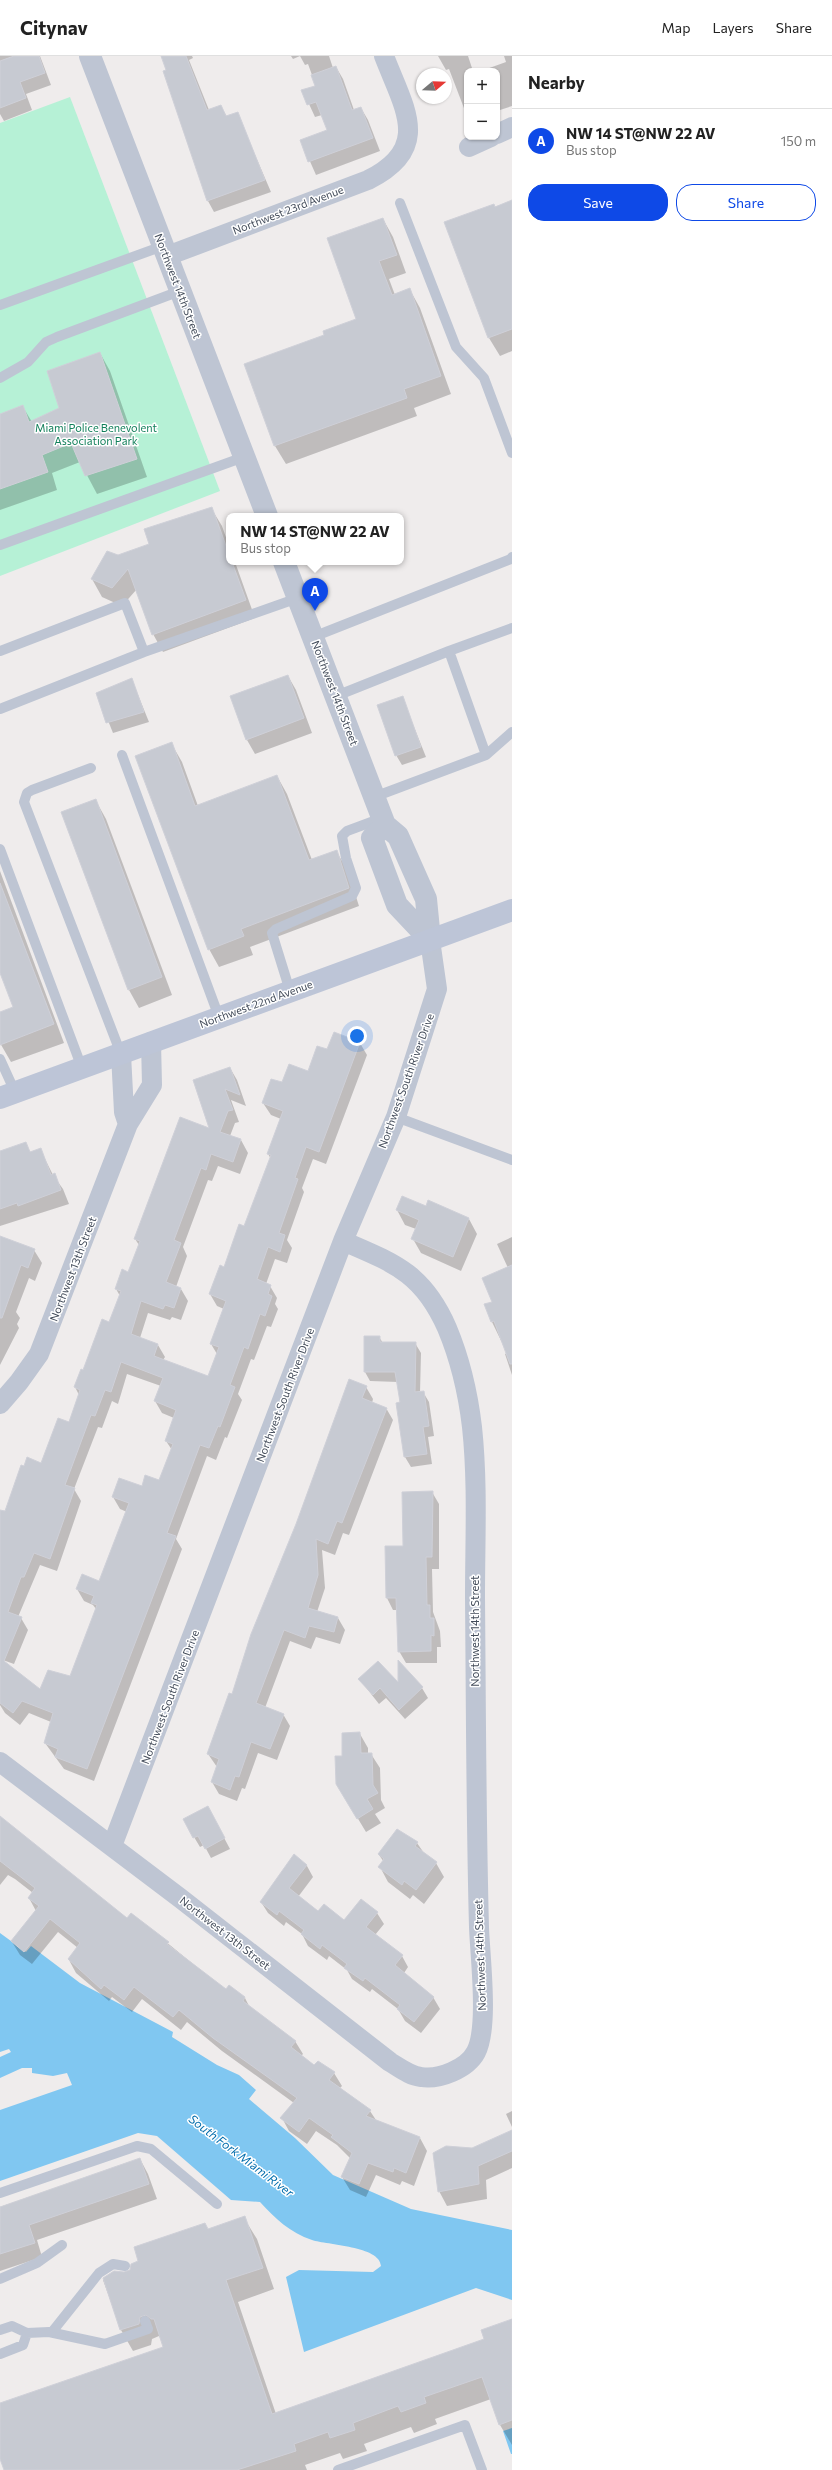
<!DOCTYPE html>
<html lang="en">
<head>
<meta charset="utf-8">
<style>
	body { margin:0; font-family:Commissioner,sans-serif; background:#f6f6f6; color:#222 }
	.controls { position:absolute; right:12px; top:12px; display:grid; overflow:hidden; border-radius:8px; box-shadow:0 1px 3px #0004 }
	.controls button { width:36px; height:36px; display:grid; place-items:center; padding:0; border:0; border-bottom:1px solid #e0e0e0; background:#fff; color:#222; font:20px sans-serif }
	.compass { position:absolute; left:416px; top:12px; width:36px; height:36px; border-radius:50%; background:#fff; box-shadow:0 1px 3px #0004; rotate:71deg }
	.you { position:absolute; left:357px; top:980px; width:14px; height:14px; margin:-10px; border:3px solid #fff; border-radius:50%; background:#1a73e8; box-shadow:0 0 0 6px #1a73e833 }
	.badge { display:grid; place-items:center; width:26px; height:26px; border-radius:50%; background:#0e49e7; color:#fff; font-size:13px; font-weight:700 }
	.pin { position:absolute; translate:-50% -33px; filter:drop-shadow(0 1px 2px #0008) }
	.pin::after { content:''; position:absolute; top:21px; width:14px; height:12px; background:inherit; clip-path:polygon(0 0,100% 0,50% 100%) }
	.popup { position:absolute; left:226px; top:457px; width:178px; height:52px; box-sizing:border-box; display:grid; place-content:center; border-radius:8px; background:#fff; filter:drop-shadow(0 1px 3px #0005); font-size:13px; white-space:nowrap; color:#767676 }
	.popup b { font-size:15px; color:#222 }
	.popup::after { content:''; position:absolute; left:50%; top:100%; margin-left:-8px; border:8px solid transparent; border-top-color:#fff }
	.list { margin:0; padding:0; list-style:none }
	h2 { display:flex; justify-content:space-between; align-items:center; height:52px; margin:0; padding:0 16px; font-size:17px }
	h2 small { font-size:13px; font-weight:400; color:#767676 }
	.list li { display:grid; grid-template-columns:26px 1fr auto; gap:12px; align-items:center; box-sizing:border-box; height:64px; padding:0 16px; border-top:1px solid #e0e0e0 }
	.list b { display:block; font-size:15px; white-space:nowrap }
	.list p { margin:0; font-size:13px; white-space:nowrap; color:#767676 }
	.list em { font-size:13px; font-style:normal; color:#767676 }
	.actions { display:flex; gap:8px; padding:12px 16px }
	.actions a { flex:1; padding:9px 0; border:1px solid #0e49e7; border-radius:16px; text-align:center; font-size:14px; color:#0e49e7 }
	.actions .main { background:#0e49e7; color:#fff }
	.map { position:relative; flex:none; width:512px; height:2414px; overflow:hidden }
	header { display:flex; align-items:center; gap:24px; box-sizing:border-box; height:56px; padding:0 20px; background:#fff; border-bottom:1px solid #e0e0e0 }
	header strong { font-size:19px }
	nav { display:flex; gap:22px; margin-inline-start:auto; font-size:14px }
	main { display:flex }
	aside { flex:1; background:#fff }
	.map>svg:first-child { display:block }
	.green { fill:#b6f1d6 }
	.water { fill:#80c7f1 }
	.shadow { fill:#0003 }
	.building { fill:#c7cad2; stroke:#cfd0d8; fill-rule:evenodd }
	.lines { fill:none; stroke-linecap:round; stroke-linejoin:round }
	.service { stroke:#bec5d3; stroke-width:10 }
	.minor { stroke:#bec5d3; stroke-width:20 }
	.tertiary { stroke:#bec5d3; stroke-width:22 }
	.secondary { stroke:#bdc5d7; stroke-width:22 }
	.labels { text-anchor:middle; stroke-width:3; stroke-linejoin:round; paint-order:stroke }
	.street-label { font-size:11px; fill:#434c5a; stroke:#fff }
	.park-label { font-size:11px; fill:#117f5a; stroke:#fff }
	.water-label { font-size:12px; font-style:italic; fill:#046ead; stroke:#fff }
</style>
</head>
<body>
<header>
<strong>Citynav</strong>
<nav><a>Map</a><a>Layers</a><a>Share</a></nav>
</header>
<main>
<div class="map">
<svg width="512" height="2414" viewBox="0 0 512 2414">
	<rect width="100%" height="100%" fill="#efecec"/>
	<path class="green" d="M 70,41 L 220,435 L 0,520 L 0,67 Z"/>
	<path class="water" d="M 0,1877 L 26,1896 L 31,1890 L 80,1927 L 173,1976 L 172,1981 L 217,2009 L 239,2019 L 256,2034 L 249,2043 L 295,2082 L 333,2119 L 411,2153 L 512,2174 L 512,2244 L 476,2232 L 304,2296 L 286,2221 L 299,2214 L 373,2216 L 381,2210 C 380,2190 327,2189 312,2184 C 290,2177 275,2162 260,2146 L 231,2144 L 157,2080 L 138,2077 L 0,2125 L 0,2054 L 72,2029 L 67,2017 L 53,2020 L 32,2017 L 32,2012 L 22,2012 L 0,2022 L 0,2001 L 11,1996 L 9,1993 L 0,1996 Z
		M 512,2372 L 512,2398 L 511,2398 L 503,2375 Z"/>
	<path class="shadow" d="M 0,0 L 40,0 L 51,29 L 26,38 L 32,54 L 4,65 L 0,58 Z
		M 162,0 L 192,0 L 193,2 L 189,4 L 209,54 L 221,50 L 227,61 L 237,57 L 271,136 L 214,156 L 208,145 L 180,65 L 182,65 Z
		M 291,0 L 329,0 L 333,12 L 336,11 L 343,23 L 354,54 L 361,52 L 368,64 L 380,95 L 316,119 L 301,85 L 329,75 L 322,59 L 315,61 L 303,35 L 316,30 L 308,8 L 305,9 L 300,0 L 293,3 Z
		M 438,0 L 468,0 L 473,15 L 467,15 L 467,60 L 449,13 L 446,14 Z
		M 504,0 L 512,0 L 512,50 L 497,55 L 497,15 L 481,15 L 506,6 Z
		M 512,145 L 512,295 L 500,300 L 489,282 L 446,167 Z
		M 383,163 L 393,181 L 406,217 L 389,223 L 395,239 L 410,234 L 420,252 L 451,338 L 414,352 L 417,360 L 286,408 L 275,390 L 245,308 L 326,279 L 357,264 Z
		M 100,297 L 110,315 L 147,421 L 97,438 L 80,406 L 52,417 L 57,434 L 0,454 L 0,359 L 23,351 L 32,366 L 60,352 Z
		M 211,452 L 222,470 L 229,490 L 229,506 L 235,506 L 255,562 L 163,596 L 153,578 L 137,533 L 122,550 L 102,541 L 92,523 L 118,501 L 151,488 Z
		M 288,620 L 296,634 L 312,677 L 255,698 L 247,684 Z
		M 132,624 L 149,666 L 113,677 L 97,637 Z
		M 402,641 L 426,701 L 402,709 L 396,699 Z
		M 171,687 L 182,706 L 198,750 L 277,720 L 287,738 L 312,804 L 336,795 L 347,813 L 359,850 L 250,891 L 253,899 L 219,911 L 209,893 Z
		M 96,745 L 106,763 L 172,939 L 139,952 L 129,934 Z
		M 0,815 L 64,987 L 11,1006 L 0,987 L 0,957 L 14,952 L 0,914 Z
		M 360,987 L 367,999 L 326,1108 L 313,1103 L 302,1132 L 304,1136 L 287,1184 L 292,1192 L 287,1207 L 275,1203 L 266,1228 L 270,1230 L 277,1242 L 275,1248 L 278,1253 L 271,1271 L 267,1270 L 254,1304 L 251,1303 L 238,1338 L 242,1344 L 227,1382 L 225,1381 L 216,1404 L 207,1400 L 176,1483 L 182,1493 L 94,1725 L 64,1713 L 45,1687 L 51,1666 L 29,1657 L 20,1669 L 5,1657 L 0,1649 L 0,1611 L 41,1635 L 71,1621 L 96,1553 L 93,1549 L 84,1545 L 77,1533 L 100,1526 L 127,1456 L 120,1453 L 113,1441 L 160,1426 L 172,1394 L 166,1385 L 174,1362 L 162,1357 L 155,1345 L 161,1330 L 127,1318 L 118,1348 L 112,1345 L 102,1372 L 98,1371 L 74,1433 L 81,1445 L 57,1515 L 40,1509 L 18,1561 L 21,1562 L 28,1574 L 14,1608 L 0,1603 L 0,1455 L 5,1457 L 25,1411 L 42,1408 L 69,1367 L 79,1339 L 75,1331 L 110,1267 L 120,1240 L 116,1233 L 129,1217 L 139,1189 L 135,1183 L 211,1074 L 230,1012 L 237,1024 L 246,1050 L 231,1044 L 239,1066 L 235,1067 L 230,1080 L 241,1084 L 248,1097 L 240,1118 L 218,1110 L 212,1125 L 208,1124 L 183,1191 L 187,1200 L 176,1231 L 181,1233 L 188,1245 L 181,1264 L 172,1261 L 170,1264 L 148,1257 L 140,1282 L 158,1289 L 165,1301 L 163,1304 L 208,1322 L 217,1298 L 211,1288 L 224,1253 L 217,1250 L 210,1238 L 245,1171 L 271,1103 L 268,1098 L 281,1063 L 271,1059 L 263,1047 L 282,1027 L 309,1016 L 328,995 Z
		M 25,1087 L 31,1097 L 40,1093 L 53,1119 L 63,1133 L 69,1148 L 0,1170 L 0,1096 Z
		M 429,1146 L 469,1163 L 477,1178 L 461,1215 L 421,1197 L 413,1183 L 416,1173 L 405,1169 L 397,1154 L 426,1151 Z
		M 0,1181 L 34,1194 L 42,1207 L 35,1225 L 29,1222 L 16,1256 L 20,1262 L 17,1268 L 19,1272 L 0,1309 Z
		M 512,1181 L 512,1319 L 505,1298 L 507,1297 L 492,1266 L 494,1246 L 508,1212 L 497,1188 Z
		M 379,1281 L 383,1287 L 415,1287 L 421,1297 L 420,1337 L 423,1336 L 429,1346 L 434,1380 L 428,1381 L 432,1408 L 411,1411 L 405,1401 L 398,1326 L 370,1325 L 365,1316 Z
		M 366,1331 L 373,1343 L 372,1347 L 386,1352 L 393,1364 L 349,1479 L 343,1477 L 335,1499 L 322,1494 L 325,1532 L 317,1556 L 338,1562 L 345,1574 L 340,1588 L 316,1581 L 311,1593 L 290,1585 L 265,1652 L 283,1658 L 290,1670 L 277,1704 L 258,1697 L 245,1733 L 242,1732 L 237,1745 L 219,1738 L 212,1726 L 217,1711 L 208,1698 Z
		M 432,1436 L 439,1448 L 439,1513 L 432,1513 L 433,1556 L 440,1575 L 441,1591 L 437,1591 L 437,1607 L 406,1607 L 399,1595 L 398,1554 L 393,1554 L 387,1542 L 404,1491 Z
		M 399,1607 L 422,1632 L 428,1642 L 405,1663 L 386,1642 L 379,1648 L 360,1624 L 400,1629 Z
		M 360,1678 L 368,1692 L 368,1698 L 371,1698 L 380,1712 L 381,1744 L 385,1752 L 375,1758 L 381,1767 L 366,1776 L 337,1728 L 344,1701 Z
		M 213,1761 L 230,1793 L 211,1802 L 204,1789 L 200,1791 L 194,1781 Z
		M 0,1769 L 128,1863 L 132,1858 L 226,1935 L 229,1930 L 245,1942 L 250,1952 L 295,1985 L 303,1998 L 301,2000 L 315,2010 L 334,2017 L 342,2030 L 340,2032 L 370,2055 L 376,2064 L 420,2082 L 427,2095 L 414,2130 L 402,2125 L 400,2129 L 376,2119 L 366,2141 L 350,2134 L 342,2121 L 351,2103 L 337,2089 L 316,2075 L 307,2088 L 289,2075 L 282,2062 L 294,2047 L 222,1995 L 187,1966 L 181,1974 L 142,1943 L 132,1956 L 112,1941 L 109,1945 L 76,1917 L 69,1904 L 78,1892 L 58,1876 L 32,1908 L 20,1899 L 12,1886 L 36,1855 L 29,1842 L 33,1837 L 15,1823 L 8,1819 L 0,1829 Z
		M 417,1787 L 424,1797 L 436,1807 L 444,1821 L 424,1848 L 413,1839 L 410,1843 L 388,1826 L 380,1811 L 384,1806 L 379,1799 Z
		M 294,1800 L 307,1810 L 313,1821 L 298,1841 L 319,1856 L 344,1865 L 377,1857 L 384,1868 L 375,1879 L 402,1900 L 408,1911 L 404,1917 L 433,1941 L 440,1953 L 421,1977 L 405,1965 L 398,1953 L 372,1933 L 370,1936 L 352,1923 L 347,1914 L 329,1900 L 327,1904 L 308,1890 L 302,1878 L 286,1866 L 284,1870 L 268,1857 L 261,1846 Z
		M 512,2055 L 512,2071 L 506,2058 Z
		M 512,2075 L 512,2112 L 486,2124 L 487,2143 L 447,2150 L 439,2135 L 472,2093 Z
		M 140,2103 L 148,2118 L 157,2143 L 37,2184 L 42,2201 L 0,2215 L 0,2151 Z
		M 244,2162 L 257,2183 L 274,2233 L 238,2246 L 276,2358 L 485,2284 L 512,2264 L 512,2389 L 500,2369 L 491,2343 L 435,2363 L 437,2368 L 414,2377 L 411,2371 L 364,2388 L 367,2395 L 343,2403 L 340,2397 L 305,2409 L 307,2414 L 5,2414 L 0,2400 L 0,2348 L 165,2291 L 159,2280 L 152,2283 L 151,2289 L 133,2295 L 121,2274 L 103,2224 L 115,2216 L 124,2217 L 208,2174 Z"/>
	<path class="building" d="M 14,0 L 39,0 L 45,17 L 20,26 L 26,42 L 0,52 L 0,5 Z
		M 161,0 L 186,0 L 207,54 L 221,49 L 226,60 L 238,56 L 265,124 L 207,145 L 163,15 L 166,14 Z
		M 336,10 L 352,54 L 361,51 L 373,82 L 308,106 L 300,84 L 327,74 L 316,46 L 307,49 L 301,34 L 315,30 L 311,19 Z
		M 512,144 L 512,273 L 488,282 L 444,166 L 494,148 L 495,151 Z
		M 383,162 L 397,199 L 379,205 L 392,239 L 410,232 L 441,320 L 404,333 L 407,342 L 274,390 L 244,308 L 324,279 L 323,275 L 356,263 L 327,182 Z
		M 100,296 L 137,403 L 85,420 L 71,387 L 42,399 L 48,416 L 0,433 L 0,358 L 23,349 L 29,366 L 59,352 L 47,315 Z
		M 212,451 L 229,498 L 229,506 L 232,506 L 246,544 L 152,579 L 128,513 L 112,532 L 91,523 L 107,495 L 118,499 L 149,488 L 144,473 Z
		M 288,619 L 304,662 L 246,684 L 230,640 Z
		M 132,622 L 144,656 L 106,667 L 96,637 Z
		M 403,640 L 421,691 L 395,700 L 377,649 Z
		M 172,686 L 195,750 L 277,719 L 309,804 L 337,794 L 349,832 L 241,873 L 244,880 L 208,894 L 135,700 Z
		M 96,743 L 162,921 L 128,934 L 61,756 Z
		M 0,827 L 54,968 L 0,989 L 0,956 L 13,951 L 0,917 Z
		M 334,976 L 360,986 L 319,1096 L 306,1091 L 295,1122 L 298,1123 L 279,1177 L 285,1179 L 280,1196 L 268,1191 L 257,1223 L 271,1229 L 268,1238 L 272,1240 L 265,1260 L 260,1258 L 248,1293 L 244,1291 L 230,1329 L 235,1331 L 220,1371 L 218,1370 L 209,1392 L 200,1389 L 167,1477 L 176,1480 L 87,1713 L 55,1701 L 58,1693 L 44,1687 L 53,1657 L 22,1645 L 13,1657 L 0,1647 L 0,1454 L 5,1455 L 21,1409 L 24,1410 L 27,1401 L 41,1407 L 58,1362 L 69,1366 L 80,1334 L 74,1331 L 81,1313 L 83,1314 L 102,1263 L 109,1266 L 121,1235 L 115,1233 L 122,1213 L 128,1216 L 140,1185 L 134,1183 L 180,1061 L 209,1072 L 193,1024 L 230,1011 L 240,1039 L 225,1033 L 233,1054 L 228,1055 L 220,1076 L 241,1083 L 233,1106 L 211,1098 L 206,1114 L 201,1112 L 174,1184 L 181,1187 L 166,1226 L 181,1232 L 174,1252 L 165,1249 L 163,1253 L 141,1245 L 131,1278 L 158,1288 L 154,1300 L 208,1320 L 219,1291 L 210,1288 L 226,1245 L 209,1238 L 220,1209 L 224,1211 L 239,1168 L 244,1170 L 271,1099 L 267,1098 L 283,1055 L 262,1047 L 271,1023 L 282,1026 L 289,1008 L 308,1015 L 317,990 L 327,993 ZM 121,1306 L 163,1322 L 154,1345 L 176,1354 L 165,1385 L 173,1388 L 159,1424 L 145,1419 L 142,1430 L 119,1422 L 112,1441 L 129,1447 L 99,1525 L 82,1518 L 76,1533 L 94,1540 L 91,1547 L 97,1549 L 70,1620 L 48,1614 L 40,1633 L 4,1605 L 22,1561 L 8,1556 L 21,1521 L 24,1521 L 34,1497 L 50,1503 L 75,1432 L 65,1429 L 91,1359 L 95,1360 L 105,1334 L 111,1336 Z
		M 26,1086 L 30,1096 L 41,1092 L 51,1119 L 55,1117 L 61,1134 L 18,1150 L 17,1147 L 0,1153 L 0,1095 Z
		M 402,1140 L 426,1150 L 428,1144 L 469,1162 L 453,1201 L 411,1183 L 419,1164 L 396,1154 Z
		M 0,1180 L 35,1193 L 28,1212 L 21,1209 L 2,1262 L 0,1262 Z
		M 512,1209 L 512,1308 L 510,1308 L 494,1265 L 491,1266 L 484,1248 L 492,1246 L 482,1222 Z
		M 364,1280 L 380,1280 L 380,1286 L 416,1286 L 415,1336 L 424,1335 L 429,1370 L 423,1371 L 427,1398 L 404,1401 L 396,1347 L 400,1346 L 395,1316 L 364,1316 Z
		M 349,1323 L 367,1330 L 362,1342 L 387,1352 L 342,1467 L 337,1465 L 328,1488 L 316,1483 L 318,1519 L 308,1552 L 338,1561 L 334,1576 L 309,1570 L 305,1582 L 284,1574 L 256,1647 L 284,1658 L 270,1693 L 251,1686 L 239,1721 L 235,1720 L 230,1734 L 211,1726 L 219,1703 L 207,1698 L 229,1637 L 232,1638 L 251,1578 L 296,1468 Z
		M 433,1435 L 432,1501 L 426,1501 L 427,1549 L 430,1549 L 430,1562 L 434,1562 L 434,1580 L 431,1579 L 431,1595 L 398,1596 L 396,1542 L 386,1542 L 385,1490 L 403,1490 L 402,1436 Z
		M 398,1604 L 423,1631 L 399,1654 L 380,1632 L 373,1639 L 358,1623 L 378,1605 L 398,1626 Z
		M 360,1676 L 361,1697 L 372,1697 L 373,1729 L 378,1737 L 367,1743 L 373,1753 L 357,1763 L 336,1728 L 335,1700 L 342,1700 L 342,1677 Z
		M 208,1750 L 225,1782 L 205,1793 L 198,1780 L 193,1782 L 183,1763 Z
		M 0,1760 L 127,1862 L 131,1857 L 169,1886 L 167,1888 L 226,1933 L 229,1929 L 245,1941 L 243,1945 L 296,1985 L 291,1991 L 314,2009 L 318,2005 L 335,2016 L 329,2024 L 371,2054 L 366,2060 L 420,2081 L 406,2117 L 394,2112 L 393,2116 L 368,2107 L 359,2128 L 341,2121 L 352,2097 L 331,2081 L 333,2079 L 309,2062 L 299,2076 L 280,2062 L 297,2042 L 213,1982 L 179,1954 L 173,1961 L 134,1931 L 124,1944 L 104,1929 L 101,1933 L 68,1903 L 80,1887 L 50,1863 L 24,1896 L 11,1885 L 39,1850 L 28,1842 L 35,1832 L 0,1805 Z
		M 397,1773 L 418,1786 L 415,1790 L 437,1806 L 416,1834 L 404,1825 L 402,1829 L 378,1811 L 384,1803 L 378,1798 Z
		M 294,1798 L 307,1809 L 289,1832 L 318,1855 L 324,1848 L 344,1864 L 361,1843 L 378,1856 L 366,1871 L 403,1899 L 395,1909 L 434,1941 L 414,1966 L 397,1953 L 400,1949 L 365,1922 L 363,1925 L 344,1912 L 347,1908 L 322,1889 L 320,1893 L 301,1878 L 304,1874 L 279,1855 L 277,1859 L 260,1846 Z
		M 512,2074 L 512,2095 L 478,2110 L 479,2128 L 438,2136 L 433,2097 L 446,2090 L 472,2092 Z
		M 140,2102 L 149,2128 L 29,2169 L 35,2187 L 0,2198 L 0,2151 Z
		M 245,2160 L 263,2212 L 226,2224 L 272,2358 L 484,2283 L 481,2274 L 512,2263 L 512,2364 L 499,2369 L 482,2321 L 424,2341 L 426,2347 L 401,2356 L 398,2350 L 353,2367 L 355,2374 L 330,2382 L 328,2376 L 294,2388 L 296,2395 L 237,2414 L 4,2414 L 0,2403 L 0,2347 L 163,2291 L 154,2263 L 151,2263 L 146,2259 L 140,2261 L 139,2268 L 120,2274 L 103,2222 L 114,2215 L 124,2216 L 130,2214 L 131,2208 L 138,2205 L 134,2191 L 205,2167 L 208,2173 Z"/>
	<g class="lines">
		<path class="service" d="M 400,147 L 456,291 L 484,322 L 512,397
			M 0,249 L 163,190
			M 0,322 L 28,306 L 46,286 L 57,281 L 180,235
			M 0,489 L 244,401
			M 313,581 L 511,503 L 512,501
			M 0,595 L 125,547 L 144,596
			M 336,640 L 449,595
			M 0,653 L 144,596 L 298,542
			M 122,699 L 219,961
			M 486,699 L 449,595 L 512,572
			M 91,712 L 32,734 L 27,737 L 24,746 L 121,998
			M 374,741 L 486,699 L 512,676
			M 0,793 L 82,1012
			M 290,935 L 272,877 L 276,873 L 352,840 L 356,832 L 346,802 L 342,780 L 347,775 L 382,762
			M 0,1003 L 15,1036
			M 396,1061 L 512,1104
			M 0,2137 L 137,2090 L 151,2093 L 217,2148
			M 0,2223 L 37,2207 L 62,2189
			M 0,2274 L 12,2270 L 27,2277 L 23,2289 L 0,2298
			M 52,2276 L 99,2217 L 113,2208 L 125,2210
			M 27,2277 L 49,2276 L 105,2288 L 148,2273 L 145,2265
			M 338,2414 L 465,2369 L 482,2414"/>
		<path class="minor" d="M 497,78 L 512,71
			M 469,91 L 491,81
			M 167,200 L 368,124 C 433,92 404,52 384,0
			M 128,1068 L 152,1029 L 151,986
			M 0,1348 L 19,1326 L 39,1298 L 128,1068 L 124,1056 L 121,998
			M 0,1706 L 180,1842 L 390,2006 C 400,2012 410,2020 421,2021 C 439,2024 467,2013 476,1996 C 489,1971 480,1901 479,1871 C 476,1761 476,1651 475,1541 C 475,1484 478,1427 472,1371 C 468,1337 460,1303 447,1272 C 423,1217 394,1207 343,1185
			M 112,1790 L 343,1185 L 396,1061 L 437,933 L 430,884"/>
		<path class="tertiary" d="M 90,0 L 267,460
			M 284,506 L 385,769 L 398,780 L 426,843 L 430,884
			M 385,769 L 372,782 L 397,849 L 430,884"/>
		<path class="secondary" d="M 0,1042 L 512,854"/>
	</g>
	<g class="labels">
		<g class="street-label">
			<text transform="translate(288 154) rotate(-21)" y="4">Northwest 23rd Avenue</text>
			<text transform="translate(178 230) rotate(69)" y="4">Northwest 14th Street</text>
			<text transform="translate(335 637) rotate(69)" y="4">Northwest 14th Street</text>
			<text transform="translate(256 948) rotate(-20)" y="4">Northwest 22nd Avenue</text>
			<text transform="translate(406 1025) rotate(-70)" y="4">Northwest South River Drive</text>
			<text transform="translate(73 1213) rotate(-69)" y="4">Northwest 13th Street</text>
			<text transform="translate(285 1339) rotate(-69)" y="4">Northwest South River Drive</text>
			<text transform="translate(475 1575) rotate(-90)" y="4">Northwest 14th Street</text>
			<text transform="translate(170 1641) rotate(-69)" y="4">Northwest South River Drive</text>
			<text transform="translate(225 1877) rotate(38)" y="4">Northwest 13th Street</text>
			<text transform="translate(480 1899) rotate(-92)" y="4">Northwest 14th Street</text>
		</g>
		<g class="park-label">
			<text x="96" y="376">Miami Police Benevolent<tspan x="96" dy="13">Association Park</tspan></text>
		</g>
		<g class="water-label">
			<text transform="translate(241 2100) rotate(37)" y="4">South Fork Miami River</text>
		</g>
	</g>
</svg>
<div class="controls">
<button>+</button>
<button>−</button>
</div>
<svg class="compass" viewBox="-18 -18 36 36"><path d="M0-13l5 13h-10z" fill="#e53935"/><path d="M0 13l5-13h-10z" fill="#767676"/></svg>
<div class="you"></div>
<div class="pin badge" style="left:315px;top:555px">A</div>
<div class="popup"><b>NW 14 ST@NW 22 AV</b>Bus stop</div>
</div>
<aside>
<h2>Nearby<small></small></h2>
<ul class="list">
<li><span class="badge">A</span><div><b>NW 14 ST@NW 22 AV</b><p>Bus stop</p></div><em>150 m</em></li>
</ul>
<div class="actions"><a class="main">Save</a><a>Share</a></div>
</aside>
</main>
</body>
</html>
